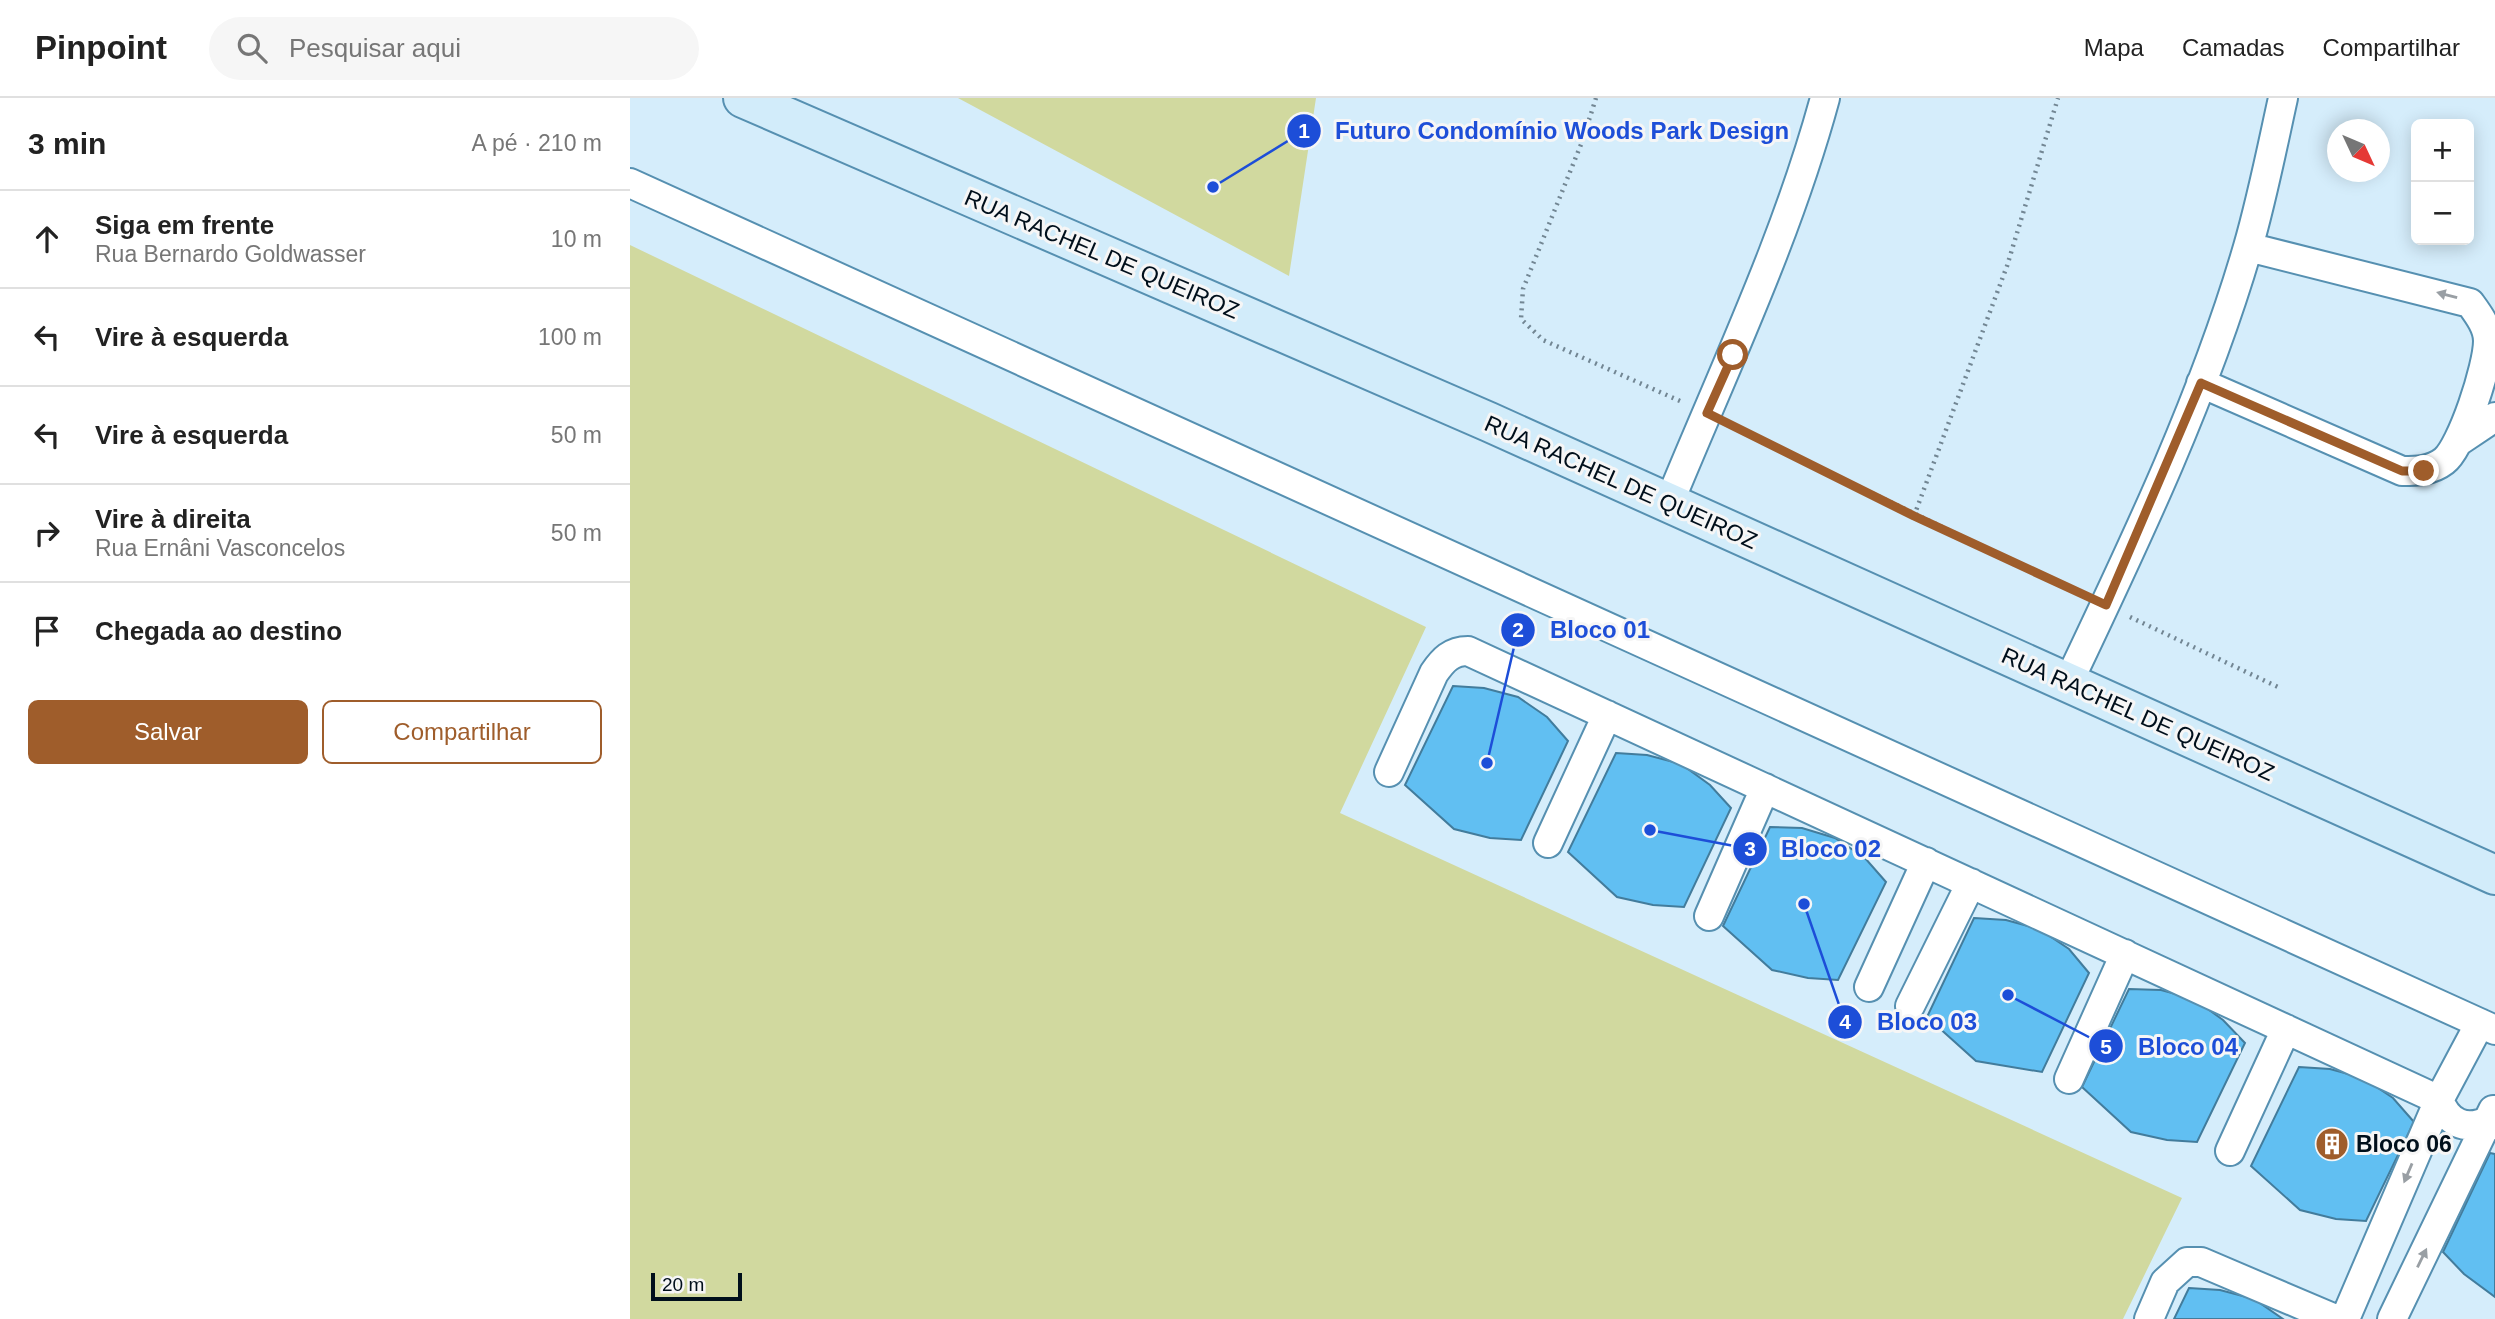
<!DOCTYPE html>
<html lang="pt">
<head>
<meta charset="utf-8">
<style>
	body { margin:0; font-family:Helvetica,sans-serif; background:#f6f6f6; color:#222 }
	.controls { position:absolute; right:21px; top:21px; display:grid; overflow:hidden; border-radius:10px; box-shadow:0 4px 18px #0003 }
	.controls button { width:63px; height:63px; display:grid; place-items:center; padding:0; border:0; border-bottom:2px solid #e0e0e0; background:#fff; color:#222; font:35px sans-serif }
	.compass { position:absolute; left:1697px; top:21px; width:63px; height:63px; border-radius:50%; background:#fff; box-shadow:0 4px 18px #0003; rotate:134deg }
	.scale { position:absolute; left:21px; bottom:18px; width:91px; box-sizing:border-box; padding-left:7px; border:4px solid #000f1b; border-top:0; font-size:19px; line-height:24px; white-space:nowrap; color:#000f1b; -webkit-text-stroke:5px #f6f6f6; paint-order:stroke }
	.stop { position:absolute; width:21px; height:21px; margin:-16px; border:5px solid #9f5d2b; border-radius:50%; background:#fff }
	.stop.end { background:#9f5d2b; border-color:#fff; box-shadow:0 2px 7px #0008 }
	.list { margin:0; padding:0; list-style:none }
	h2 { display:flex; justify-content:space-between; align-items:center; height:91px; margin:0; padding:0 28px; font-size:30px }
	h2 small { font-size:23px; font-weight:400; color:#767676 }
	.list li { display:grid; grid-template-columns:46px 1fr auto; gap:21px; align-items:center; box-sizing:border-box; height:98px; padding:0 28px; border-top:2px solid #e0e0e0 }
	.list b { display:block; font-size:26px; white-space:nowrap }
	.list p { margin:0; font-size:23px; white-space:nowrap; color:#767676 }
	.list em { font-size:23px; font-style:normal; color:#767676 }
	.actions { display:flex; gap:14px; padding:21px 28px }
	.actions a { flex:1; padding:16px 0; border:2px solid #9f5d2b; border-radius:10px; text-align:center; font-size:24px; color:#9f5d2b }
	.actions .main { background:#9f5d2b; color:#fff }
	.icon { flex:none; width:38px; height:38px; fill:none; stroke:currentColor; stroke-width:2; stroke-linecap:round; stroke-linejoin:round }
	.map { position:relative; flex:none; width:1865px; height:1221px; overflow:hidden }
	header { display:flex; align-items:center; gap:42px; box-sizing:border-box; height:98px; padding:0 35px; background:#fff; border-bottom:2px solid #e0e0e0 }
	header strong { font-size:33px }
	nav { display:flex; gap:38px; margin-inline-start:auto; font-size:24px }
	.search { width:490px; height:63px; background:#f6f6f6; display:flex; align-items:center; gap:18px; box-sizing:border-box; padding:0 24px; border-radius:38px; color:#767676; font-size:26px }
	main { display:flex }
	aside { flex:1; background:#fff }
	.map>svg:first-child { display:block }
	.green { fill:#d1d99f }
	.building { fill:#61bff2; stroke:#427c9c; stroke-width:2 }
	.lines { fill:none; stroke-linecap:round; stroke-linejoin:round }
	.street-casing { stroke:#5690b1; stroke-width:32 }
	.secondary-casing { stroke:#5690b1; stroke-width:42 }
	.path { stroke:#728693; stroke-width:4.5; stroke-dasharray:2 5; stroke-linecap:butt }
	.street { stroke:#fff; stroke-width:28 }
	.secondary { stroke:#d2ecfa; stroke-width:38 }
	.oneway { fill:#999fa4 }
	.route { stroke:#9f5d2b; stroke-width:9 }
	.labels { text-anchor:middle; stroke-width:6; stroke-linejoin:round; paint-order:stroke }
	.street-label { font-size:23px; fill:#000f1b; stroke:#f6f6f6 }
	.poi-label { font-size:23px; font-weight:bold; fill:#000f1b; stroke:#f6f6f6; text-anchor:start }
	.leader { fill:none; stroke:#1d4ed8; stroke-width:2.5 }
	.callout-dot { fill:#1d4ed8; stroke:#f6f6f6; stroke-width:2.5 }
	.mark-label { font-size:21px; text-anchor:middle; font-weight:bold; fill:#fff }
	.callout-label { font-size:24px; text-anchor:middle; font-weight:bold; fill:#1d4ed8; stroke:#f6f6f6; stroke-width:6; stroke-linejoin:round; paint-order:stroke }
</style>
</head>
<body>
<header>
<strong>Pinpoint</strong>
<div class="search"><svg class="icon" aria-label="search" viewBox="0 0 24 24"><circle cx="10" cy="10" r="6"/><path d="M15 15l6 6"/></svg>Pesquisar aqui</div>
<nav><a>Mapa</a><a>Camadas</a><a>Compartilhar</a></nav>
</header>
<main>
<aside>
<h2>3 min<small>A pé · 210 m</small></h2>
<ul class="list">
<li><svg class="icon" aria-label="ahead" viewBox="0 0 24 24"><path d="M12 20V5M6 11l6-6 6 6"/></svg><div><b>Siga em frente</b><p>Rua Bernardo Goldwasser</p></div><em>10 m</em></li>
<li><svg class="icon" aria-label="left" viewBox="0 0 24 24"><path d="M17 20v-9H6M10 6l-5 5 5 5"/></svg><div><b>Vire à esquerda</b></div><em>100 m</em></li>
<li><svg class="icon" aria-label="left" viewBox="0 0 24 24"><path d="M17 20v-9H6M10 6l-5 5 5 5"/></svg><div><b>Vire à esquerda</b></div><em>50 m</em></li>
<li><svg class="icon" aria-label="right" viewBox="0 0 24 24"><path d="M7 20v-9h11M14 6l5 5-5 5"/></svg><div><b>Vire à direita</b><p>Rua Ernâni Vasconcelos</p></div><em>50 m</em></li>
<li><svg class="icon" aria-label="arrive" viewBox="0 0 24 24"><path d="M6 21V4h12l-3 4 3 4H6"/></svg><div><b>Chegada ao destino</b></div></li>
</ul>
<div class="actions"><a class="main">Salvar</a><a>Compartilhar</a></div>
</aside>
<div class="map">
<svg width="1865" height="1221" viewBox="0 0 1865 1221">
	<rect width="100%" height="100%" fill="#d5edfb"/>
	<path class="green" d="M 328,0 L 686,0 L 659,178 Z
		M 0,147 L 796,529 L 710,715 L 1552,1100 L 1493,1221 L 0,1221 Z"/>
	<path class="building" d="M 823,588 L 854,590 L 888,599 L 917,619 L 938,643 L 891,742 L 860,740 L 824,731 L 775,687 Z
		M 986,655 L 1017,657 L 1051,666 L 1080,687 L 1101,710 L 1054,809 L 1023,807 L 987,799 L 938,754 Z
		M 1140,729 L 1172,730 L 1205,740 L 1235,760 L 1256,784 L 1208,882 L 1178,880 L 1142,872 L 1093,828 Z
		M 1344,820 L 1376,822 L 1409,831 L 1439,851 L 1459,875 L 1412,974 L 1346,963 L 1297,919 Z
		M 1499,891 L 1531,892 L 1564,901 L 1593,922 L 1615,945 L 1567,1044 L 1537,1042 L 1501,1034 L 1452,989 Z
		M 1669,969 L 1700,971 L 1733,980 L 1763,1000 L 1784,1024 L 1736,1123 L 1706,1121 L 1670,1112 L 1621,1068 Z
		M 1860,1055 L 1865,1056 L 1865,1199 L 1834,1176 L 1813,1154 Z
		M 1559,1190 L 1590,1192 L 1624,1201 L 1653,1221 L 1544,1221 Z"/>
	<g class="lines">
		<defs>
			<path id="street" d="M 0,85 L 1865,932
				M 1571,285 L 1772,373 C 1787,373 1801,373 1814,363 C 1832,349 1858,268 1858,243 C 1858,229 1848,216 1840,205 L 1618,149
				M 1829,343 L 1865,319
				M 1039,405 C 1094,271 1157,140 1195,0
				M 1438,585 C 1505,444 1574,300 1618,149 C 1632,101 1642,50 1653,0
				M 759,674 L 804,575 C 813,562 821,553 838,553 L 1809,1002 C 1818,1025 1835,1033 1858,1023 L 1865,1027
				M 918,745 L 977,617
				M 1079,818 L 1135,690
				M 1239,889 L 1296,764
				M 1280,908 L 1341,785
				M 1439,981 L 1495,856
				M 1600,1053 L 1656,931
				M 1519,1221 L 1535,1184 L 1557,1164 L 1571,1164 L 1705,1221
				M 1715,1221 L 1809,1002 L 1850,925
				M 1762,1221 L 1863,1012"/>
			<path id="secondary" d="M 113,0 L 859,324 L 1865,777"/>
		</defs>
		<use href="#street" class="street-casing"/>
		<use href="#secondary" class="secondary-casing"/>
		<path class="path" d="M 966,0 L 952,44 L 893,191 L 891,221 L 913,242 L 1050,303
			M 1103,328 L 1451,496
			M 1284,418 L 1377,168 L 1428,0
			M 1500,519 L 1648,589"/>
		<use href="#street" class="street"/>
		<use href="#secondary" class="secondary"/>
	</g>
	<defs><path id="oneway-solid" d="M-6-.8H1V-3.2L6.5 0L1 3.2V.8H-6Z" transform="scale(1.75)"/></defs>
	<g class="oneway">
		<use href="#oneway-solid" transform="translate(1817 197) rotate(-165)"/>
		<use href="#oneway-solid" transform="translate(1778 1075) rotate(113)"/>
		<use href="#oneway-solid" transform="translate(1792 1160) rotate(-64)"/>
	</g>
	<g class="lines">
		<path class="route" d="M 1103,257 L 1077,315 L 1284,418 L 1476,507 L 1571,285 L 1772,373 L 1794,373"/>
	</g>
	<defs>
		<symbol id="building-disc" viewBox="-11 -11 22 22"><circle r="9.5" fill="#9f5d2b" stroke="#f6f6f6"/><path d="M-4-6H4V6H1V3H-1V6H-4ZM-2.5-4.3h1.7v1.8h-1.7ZM.8-4.3h1.7v1.8H.8ZM-2.5-1h1.7V.8h-1.7ZM.8-1h1.7V.8H.8Z" fill="#fff"/></symbol>
	</defs>
	<g fill-rule="evenodd">
		<use href="#building-disc" x="1683" y="1027" width="38" height="38"/>
	</g>
	<g class="labels">
		<g class="street-label">
			<text transform="translate(472 156) rotate(23)" y="8">RUA RACHEL DE QUEIROZ</text>
			<text transform="translate(991 384) rotate(24)" y="8">RUA RACHEL DE QUEIROZ</text>
			<text transform="translate(1508 616) rotate(24)" y="8">RUA RACHEL DE QUEIROZ</text>
		</g>
		<g class="poi-label">
			<text x="1726" y="1054">Bloco 06</text>
		</g>
	</g>
	<path class="leader" d="M583 89L674 33M857 665L888 532M1020 732L1120 751M1174 806L1215 924M1378 897L1476 948"/>
	<g class="callout-dot">
		<circle cx="583" cy="89" r="7"/>
		<circle cx="857" cy="665" r="7"/>
		<circle cx="1020" cy="732" r="7"/>
		<circle cx="1174" cy="806" r="7"/>
		<circle cx="1378" cy="897" r="7"/>
		<circle cx="674" cy="33" r="18"/>
		<circle cx="888" cy="532" r="18"/>
		<circle cx="1120" cy="751" r="18"/>
		<circle cx="1215" cy="924" r="18"/>
		<circle cx="1476" cy="948" r="18"/>
	</g>
	<g class="mark-label">
		<text x="674" y="40">1</text>
		<text x="888" y="539">2</text>
		<text x="1120" y="758">3</text>
		<text x="1215" y="931">4</text>
		<text x="1476" y="956">5</text>
	</g>
	<g class="callout-label">
		<text x="932" y="41">Futuro Condomínio Woods Park Design</text>
		<text x="970" y="540">Bloco 01</text>
		<text x="1201" y="759">Bloco 02</text>
		<text x="1297" y="932">Bloco 03</text>
		<text x="1558" y="957">Bloco 04</text>
	</g>
</svg>
<div class="controls">
<button>+</button>
<button>−</button>
</div>
<svg class="compass" viewBox="-18 -18 36 36"><path d="M0-13l5 13h-10z" fill="#e53935"/><path d="M0 13l5-13h-10z" fill="#767676"/></svg>
<div class="scale">20 m</div>
<div class="stop" style="left:1103px;top:257px"></div>
<div class="stop end" style="left:1794px;top:373px"></div>
</div>
</main>
</body>
</html>
